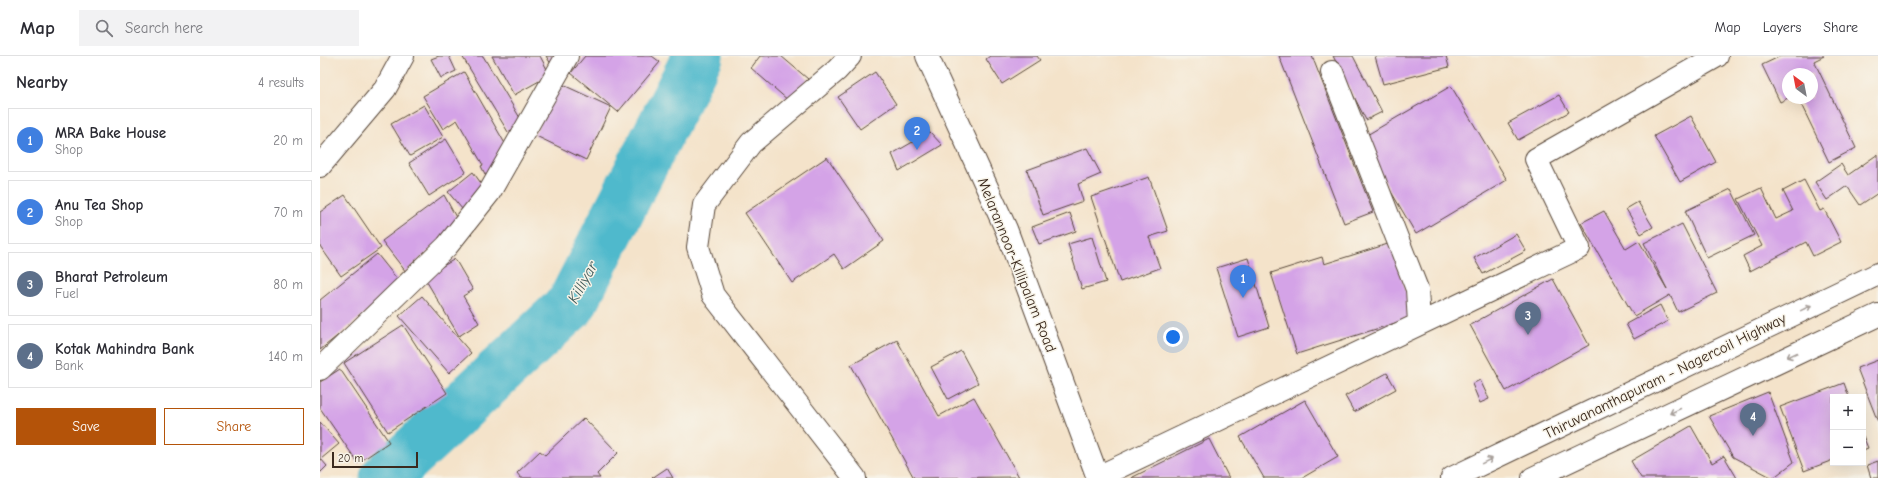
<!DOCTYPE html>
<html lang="en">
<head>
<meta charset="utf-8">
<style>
	body { margin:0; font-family:"Comic Neue",sans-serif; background:#f2f2f3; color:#2b2b33 }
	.controls { position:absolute; right:12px; bottom:12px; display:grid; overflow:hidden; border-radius:0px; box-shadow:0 4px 16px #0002 }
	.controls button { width:36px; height:36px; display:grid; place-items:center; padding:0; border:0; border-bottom:1px solid #e1e1e2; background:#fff; color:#2b2b33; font:20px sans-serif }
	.compass { position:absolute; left:1462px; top:12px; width:36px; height:36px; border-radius:50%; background:#fff; box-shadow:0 4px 16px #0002; rotate:328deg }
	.scale { position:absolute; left:12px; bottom:10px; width:86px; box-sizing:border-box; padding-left:4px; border:2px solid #3b2a1e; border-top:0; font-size:11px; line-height:14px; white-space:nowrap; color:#3b2a1e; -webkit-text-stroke:3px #f7f3e8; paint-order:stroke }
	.you { position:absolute; left:853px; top:281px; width:14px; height:14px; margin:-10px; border:3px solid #fff; border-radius:50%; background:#1a73e8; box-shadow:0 0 0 6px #1a73e833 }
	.badge { display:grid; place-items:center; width:26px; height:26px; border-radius:50%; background:#b45309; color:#fff; font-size:13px; font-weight:700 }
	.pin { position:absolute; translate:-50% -33px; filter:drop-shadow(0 1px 2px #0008) }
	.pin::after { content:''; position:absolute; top:21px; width:14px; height:12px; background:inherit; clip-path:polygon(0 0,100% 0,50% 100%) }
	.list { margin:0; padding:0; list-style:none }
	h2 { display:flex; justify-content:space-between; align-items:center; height:52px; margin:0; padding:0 16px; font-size:17px }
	h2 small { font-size:13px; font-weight:400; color:#7c7c81 }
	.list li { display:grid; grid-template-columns:26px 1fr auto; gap:12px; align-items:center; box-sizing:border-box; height:64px; margin:0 8px 8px; padding:0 8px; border:1px solid #e1e1e2; border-radius:0px }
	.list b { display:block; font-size:15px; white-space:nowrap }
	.list p { margin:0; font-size:13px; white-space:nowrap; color:#7c7c81 }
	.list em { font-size:13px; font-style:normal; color:#7c7c81 }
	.actions { display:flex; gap:8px; padding:12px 16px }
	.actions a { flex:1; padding:9px 0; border:1px solid #b45309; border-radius:0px; text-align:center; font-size:14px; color:#b45309 }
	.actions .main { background:#b45309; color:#fff }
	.icon { flex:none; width:22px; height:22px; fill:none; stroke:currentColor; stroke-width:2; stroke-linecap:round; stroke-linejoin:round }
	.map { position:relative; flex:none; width:1558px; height:422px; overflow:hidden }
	header { display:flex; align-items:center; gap:24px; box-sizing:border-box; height:56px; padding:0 20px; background:#fff; border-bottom:1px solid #e1e1e2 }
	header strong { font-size:19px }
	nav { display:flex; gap:22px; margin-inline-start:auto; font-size:14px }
	.search { width:280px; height:36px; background:#f2f2f3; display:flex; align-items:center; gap:10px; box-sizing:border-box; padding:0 14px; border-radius:0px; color:#7c7c81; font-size:15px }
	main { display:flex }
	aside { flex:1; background:#fff }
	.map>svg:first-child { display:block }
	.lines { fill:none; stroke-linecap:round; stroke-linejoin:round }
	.river { stroke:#4fb9cc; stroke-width:51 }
	.building { fill:#d4a3e7 }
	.minor-casing { stroke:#574638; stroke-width:24 }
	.tertiary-casing { stroke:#574638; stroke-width:24 }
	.primary-casing { stroke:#574638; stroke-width:24 }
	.minor { stroke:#fff; stroke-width:22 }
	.tertiary { stroke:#fff; stroke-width:22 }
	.primary { stroke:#fff; stroke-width:22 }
	.oneway { stroke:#a79f9a }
	.labels { text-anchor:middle; stroke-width:3; stroke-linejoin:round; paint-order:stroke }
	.street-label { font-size:15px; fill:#3b2a1e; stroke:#f7f3e8 }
	.water-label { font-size:16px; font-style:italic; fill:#425c5b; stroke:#f7f3e8 }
</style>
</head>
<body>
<header>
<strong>Map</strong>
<div class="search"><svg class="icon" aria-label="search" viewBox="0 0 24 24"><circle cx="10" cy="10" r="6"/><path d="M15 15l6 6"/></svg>Search here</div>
<nav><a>Map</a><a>Layers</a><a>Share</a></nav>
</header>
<main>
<aside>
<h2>Nearby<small>4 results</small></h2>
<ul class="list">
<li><span class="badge" style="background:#3f7fe0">1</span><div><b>MRA Bake House</b><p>Shop</p></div><em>20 m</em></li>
<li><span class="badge" style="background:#3f7fe0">2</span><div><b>Anu Tea Shop</b><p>Shop</p></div><em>70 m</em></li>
<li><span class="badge" style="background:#5c6f8a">3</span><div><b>Bharat Petroleum</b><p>Fuel</p></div><em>80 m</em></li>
<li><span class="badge" style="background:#5c6f8a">4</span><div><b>Kotak Mahindra Bank</b><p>Bank</p></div><em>140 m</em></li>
</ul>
<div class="actions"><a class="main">Save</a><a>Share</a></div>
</aside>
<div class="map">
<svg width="1558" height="422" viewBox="0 0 1558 422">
	<rect width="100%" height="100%" fill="#f7f3e8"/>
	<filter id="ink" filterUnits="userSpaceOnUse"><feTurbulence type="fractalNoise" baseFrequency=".025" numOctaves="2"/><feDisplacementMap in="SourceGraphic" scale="8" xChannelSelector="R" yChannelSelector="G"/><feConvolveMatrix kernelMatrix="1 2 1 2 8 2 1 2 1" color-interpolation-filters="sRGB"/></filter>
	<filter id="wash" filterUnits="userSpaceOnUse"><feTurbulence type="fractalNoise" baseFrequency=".012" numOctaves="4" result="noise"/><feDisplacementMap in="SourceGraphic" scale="16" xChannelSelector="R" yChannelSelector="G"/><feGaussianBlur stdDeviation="0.9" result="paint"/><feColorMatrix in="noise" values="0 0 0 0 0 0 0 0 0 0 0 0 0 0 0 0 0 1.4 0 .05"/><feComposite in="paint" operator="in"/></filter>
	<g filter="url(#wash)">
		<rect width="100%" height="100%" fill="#f4e3ca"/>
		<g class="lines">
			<path class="river" d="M 65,422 L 251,249 L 378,0"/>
		</g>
		<g id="blocks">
			<path class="building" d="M 119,0 L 129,0 L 136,15 L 121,22 L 111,3 Z
				M 142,0 L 163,0 L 203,67 L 188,76 Z
				M 172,0 L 220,0 L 230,19 L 194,39 Z
				M 226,0 L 236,0 L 231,8 Z
				M 265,0 L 332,0 L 340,6 L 298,56 L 251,17 Z
				M 440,0 L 461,0 L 488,23 L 469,45 L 431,12 Z
				M 670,0 L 717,0 L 720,4 L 682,28 L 666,3 Z
				M 959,0 L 992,0 L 1053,156 L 1024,167 Z
				M 1013,0 L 1033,0 L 1062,56 L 1046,64 Z
				M 1055,0 L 1126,0 L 1129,11 L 1063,28 Z
				M 1461,0 L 1504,0 L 1494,5 L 1536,92 L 1509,106 L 1478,42 L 1492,42 L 1492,18 L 1468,18 L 1468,42 L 1460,46 L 1442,9 Z
				M 144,16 L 187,91 L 167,122 L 161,110 L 163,109 L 137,64 L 123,73 L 103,40 Z
				M 555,16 L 576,48 L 540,73 L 518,41 Z
				M 239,27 L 291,51 L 266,104 L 214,79 Z
				M 1131,30 L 1187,124 L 1096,178 L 1040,83 Z
				M 1239,39 L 1249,56 L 1198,84 L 1188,67 Z
				M 104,49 L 123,81 L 90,100 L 71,68 Z
				M 1371,60 L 1396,106 L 1360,126 L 1334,80 Z
				M 610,76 L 622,89 L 579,115 L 572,98 Z
				M 126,83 L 146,116 L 109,140 L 89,107 Z
				M 767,92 L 781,118 L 758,128 L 763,145 L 723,159 L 707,114 Z
				M 1558,98 L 1558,137 L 1540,149 L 1527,130 L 1507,144 L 1495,126 L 1521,108 L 1528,119 Z
				M 507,101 L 564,185 L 524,213 L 514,198 L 472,227 L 425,157 Z
				M 153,116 L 163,130 L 147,159 L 128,136 Z
				M 829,121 L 848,175 L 829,181 L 840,212 L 800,226 L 771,141 Z
				M 1484,124 L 1500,155 L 1504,153 L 1521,186 L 1493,200 L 1486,186 L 1430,215 L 1423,200 L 1442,190 L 1418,143 L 1441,132 L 1456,163 L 1473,155 L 1463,135 Z
				M 1411,133 L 1434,179 L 1387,202 L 1365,155 Z
				M 25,139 L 61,192 L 21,220 L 0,190 L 0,156 Z
				M 124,139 L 139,167 L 86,216 L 62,185 Z
				M 1318,146 L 1333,171 L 1321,178 L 1306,153 Z
				M 1284,155 L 1306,193 L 1319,185 L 1347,233 L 1324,187 L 1362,168 L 1397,237 L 1358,256 L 1350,239 L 1314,260 L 1261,167 Z
				M 750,157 L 756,175 L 719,188 L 712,171 Z
				M 1196,178 L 1206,195 L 1163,218 L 1154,202 Z
				M 772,181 L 786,226 L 762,233 L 748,188 Z
				M 1071,187 L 1094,261 L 977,298 L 951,217 L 1002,201 L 1004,208 Z
				M 57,198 L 81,228 L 0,294 L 0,244 Z
				M 928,202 L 949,271 L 918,281 L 896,212 Z
				M 135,203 L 153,234 L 143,240 L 159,267 L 139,280 L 104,221 Z
				M 1233,223 L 1269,289 L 1186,335 L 1150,269 Z
				M 102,240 L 151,297 L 129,317 L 79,260 Z
				M 1340,249 L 1348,265 L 1314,283 L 1306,268 Z
				M 83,269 L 127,337 L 68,376 L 24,307 Z
				M 577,284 L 619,360 L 654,341 L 699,421 L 594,422 L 531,309 Z
				M 641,295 L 658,327 L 628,343 L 611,311 Z
				M 1558,304 L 1558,366 L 1537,312 Z
				M 20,313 L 69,386 L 38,407 L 0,352 L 0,326 Z
				M 1067,317 L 1076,333 L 1034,356 L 1025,340 Z
				M 1160,324 L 1169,343 L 1160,347 L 1152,328 Z
				M 1524,327 L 1529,341 L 1513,341 L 1513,404 L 1484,415 L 1460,351 Z
				M 1448,336 L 1474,406 L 1453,422 L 1413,401 L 1389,360 Z
				M 985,344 L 1018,401 L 982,422 L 944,422 L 920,381 Z
				M 264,362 L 298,397 L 277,418 L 280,422 L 201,422 L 197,417 L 220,395 L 225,399 Z
				M 0,366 L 19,388 L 1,403 L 7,410 L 0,417 Z
				M 1371,370 L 1392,407 L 1404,400 L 1417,422 L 1321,422 L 1311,405 Z
				M 1543,380 L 1548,392 L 1543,394 Z
				M 889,383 L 909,422 L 811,422 Z
				M 1558,405 L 1558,422 L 1551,422 L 1547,409 Z
				M 347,412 L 353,422 L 332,422 Z"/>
		</g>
	</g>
	<g filter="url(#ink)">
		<use href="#blocks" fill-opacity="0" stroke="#574638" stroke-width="1"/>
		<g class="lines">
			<defs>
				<path id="minor" d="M 530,0 L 517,14 L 431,87 L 384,149 L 378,191 L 393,239 L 535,422
					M 1012,16 L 1097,233 L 1099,267
					M 0,313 L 127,190 L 169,137 L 247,0
					M 778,421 L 1259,192 L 1216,103 L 1397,0"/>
				<path id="tertiary" d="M 607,0 L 686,173 L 778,422
					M 0,110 L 65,33 L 83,0"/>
				<path id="primary" d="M 1132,422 L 1558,218
					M 1213,422 L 1558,259"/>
			</defs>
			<use href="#minor" class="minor-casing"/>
			<use href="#tertiary" class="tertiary-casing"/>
			<use href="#primary" class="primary-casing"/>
			<use href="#minor" class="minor"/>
			<use href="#tertiary" class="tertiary"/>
			<use href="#primary" class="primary"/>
		</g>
		<defs><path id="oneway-shaft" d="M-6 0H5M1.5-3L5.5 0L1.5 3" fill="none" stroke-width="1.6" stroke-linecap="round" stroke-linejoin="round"/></defs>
		<g class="oneway">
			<use href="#oneway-shaft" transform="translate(1486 252) rotate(-26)"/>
			<use href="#oneway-shaft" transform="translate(1472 299) rotate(155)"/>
			<use href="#oneway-shaft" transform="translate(1355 355) rotate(155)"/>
			<use href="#oneway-shaft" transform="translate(1167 405) rotate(-26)"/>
		</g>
	</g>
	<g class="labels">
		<g class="street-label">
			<text transform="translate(697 209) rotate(68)" y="5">Melarannoor-Killipalam Road</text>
			<text transform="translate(1345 320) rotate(-26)" y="5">Thiruvananthapuram - Nagercoil Highway</text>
		</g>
		<g class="water-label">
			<text transform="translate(262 226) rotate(-61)" y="6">Killiyar</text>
		</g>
	</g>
</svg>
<div class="controls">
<button>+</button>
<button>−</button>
</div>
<svg class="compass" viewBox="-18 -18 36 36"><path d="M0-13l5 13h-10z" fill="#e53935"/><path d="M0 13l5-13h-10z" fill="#7c7c81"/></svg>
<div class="scale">20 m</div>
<div class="you"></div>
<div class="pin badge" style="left:923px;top:242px;background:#3f7fe0">1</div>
<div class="pin badge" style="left:597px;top:94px;background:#3f7fe0">2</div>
<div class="pin badge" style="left:1208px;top:279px;background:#5c6f8a">3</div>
<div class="pin badge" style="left:1433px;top:380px;background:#5c6f8a">4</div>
</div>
</main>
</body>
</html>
